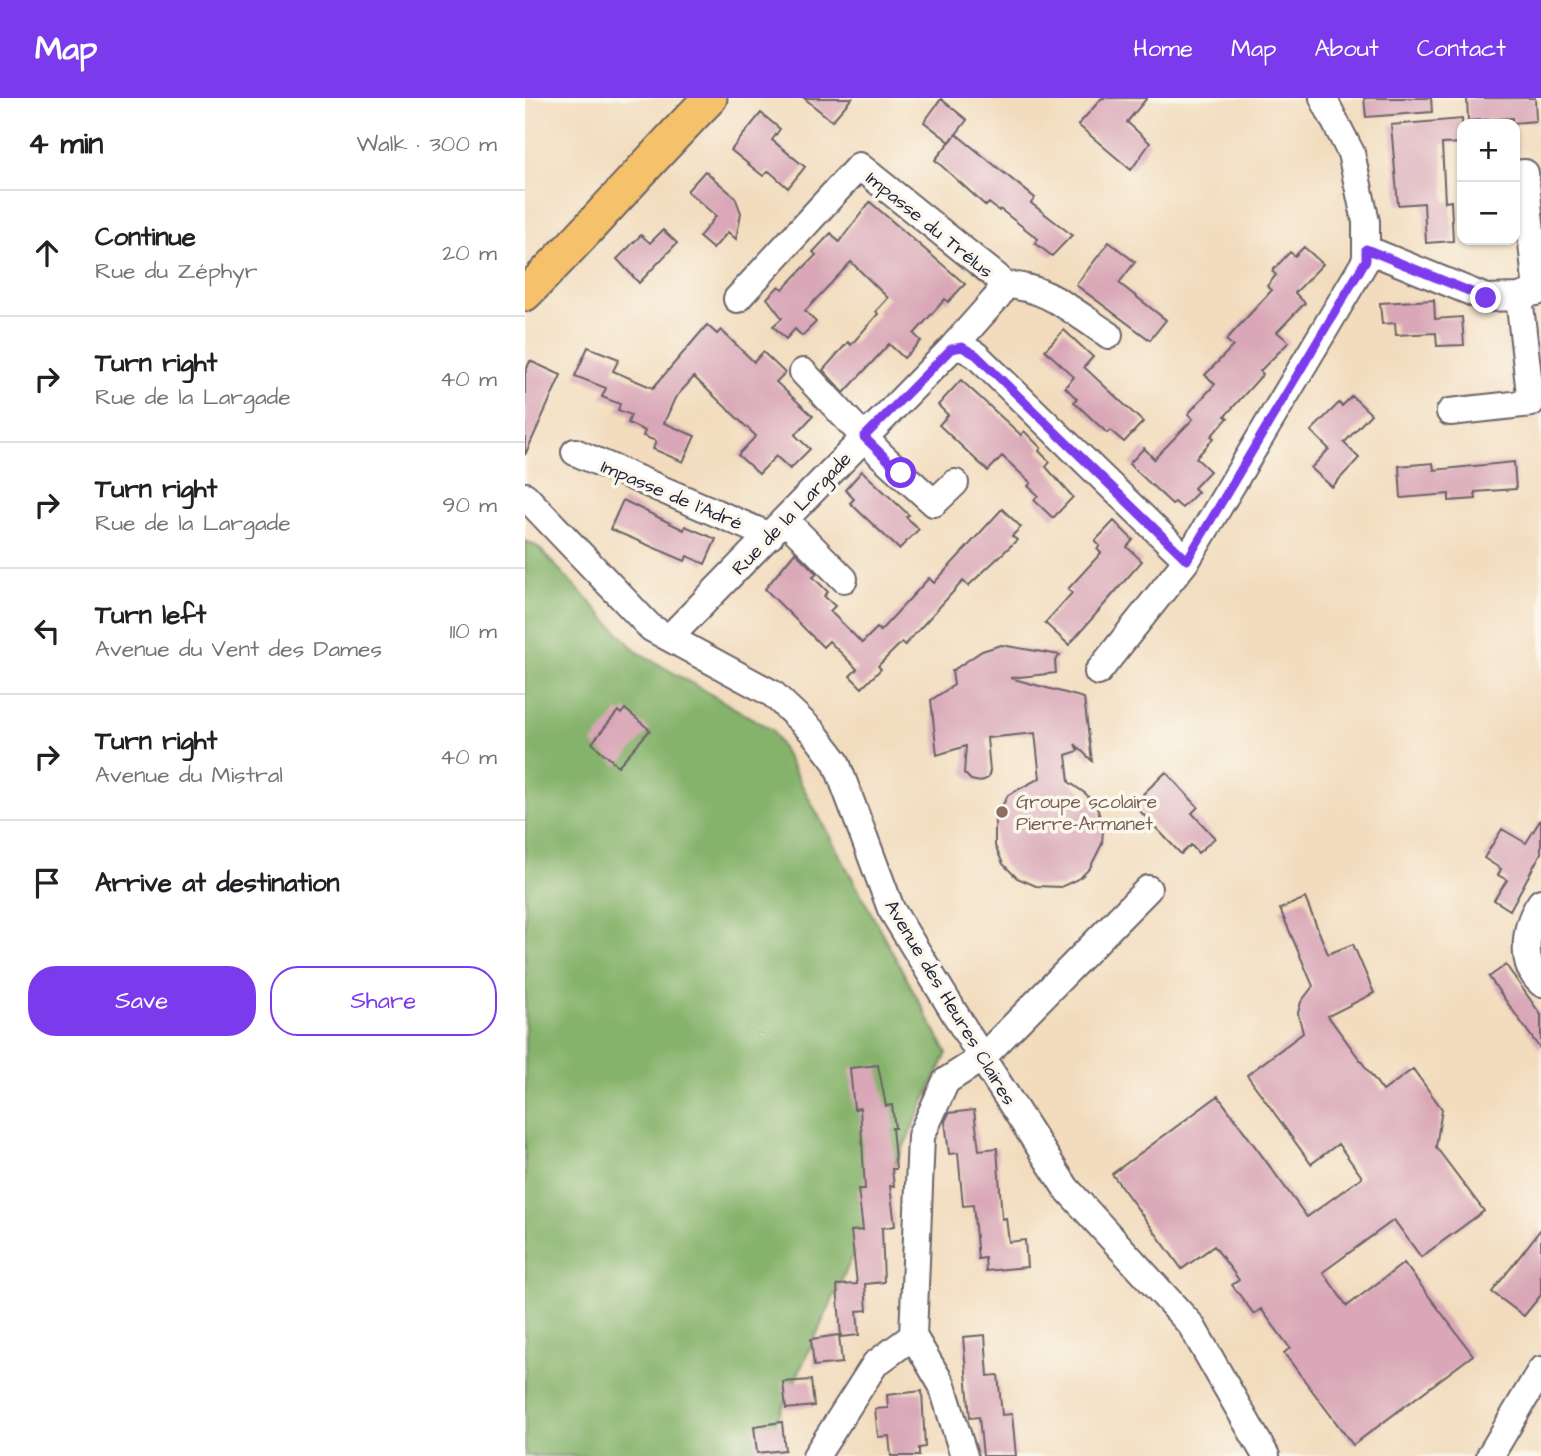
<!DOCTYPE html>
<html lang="en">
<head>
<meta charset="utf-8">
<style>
	body { margin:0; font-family:"Architects Daughter",sans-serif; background:#f2f2f2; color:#202124 }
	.controls { position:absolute; right:21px; top:21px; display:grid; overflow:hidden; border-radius:14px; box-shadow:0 2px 5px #0004 }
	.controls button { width:63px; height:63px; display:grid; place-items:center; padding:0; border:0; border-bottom:2px solid #e0e0e0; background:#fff; color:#202124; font:35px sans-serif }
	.stop { position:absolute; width:21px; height:21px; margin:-16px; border:5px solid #7c3aed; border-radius:50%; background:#fff }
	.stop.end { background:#7c3aed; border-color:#fff; box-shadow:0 2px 7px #0008 }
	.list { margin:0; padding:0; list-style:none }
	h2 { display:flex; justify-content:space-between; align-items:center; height:91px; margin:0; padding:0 28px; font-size:30px }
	h2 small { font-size:23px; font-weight:400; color:#757577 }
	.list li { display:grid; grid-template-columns:46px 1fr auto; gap:21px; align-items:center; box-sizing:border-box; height:126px; padding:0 28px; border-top:2px solid #e0e0e0 }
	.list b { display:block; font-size:26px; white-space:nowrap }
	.list p { margin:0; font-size:23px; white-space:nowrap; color:#757577 }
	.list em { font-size:23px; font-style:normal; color:#757577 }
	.actions { display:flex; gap:14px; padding:21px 28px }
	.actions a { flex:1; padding:16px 0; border:2px solid #7c3aed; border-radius:28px; text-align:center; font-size:24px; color:#7c3aed }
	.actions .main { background:#7c3aed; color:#fff }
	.icon { flex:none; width:38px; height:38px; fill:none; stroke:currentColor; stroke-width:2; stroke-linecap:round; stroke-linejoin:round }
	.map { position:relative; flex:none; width:1016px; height:1358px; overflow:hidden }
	header { display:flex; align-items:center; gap:42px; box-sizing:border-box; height:98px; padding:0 35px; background:#7c3aed; color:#fff }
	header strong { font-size:33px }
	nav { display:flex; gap:38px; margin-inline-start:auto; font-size:24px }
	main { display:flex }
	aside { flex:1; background:#fff }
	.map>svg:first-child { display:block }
	.forest { fill:#86b36c; stroke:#546a54; stroke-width:2 }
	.building { fill:#d9a7b7 }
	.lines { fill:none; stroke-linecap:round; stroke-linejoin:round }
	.minor-casing { stroke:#6b6368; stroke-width:30 }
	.major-casing { stroke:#6b6368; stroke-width:37 }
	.minor { stroke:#fff; stroke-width:26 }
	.major { stroke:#f5c16b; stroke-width:33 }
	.route { stroke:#7c3aed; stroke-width:9 }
	.education-dot { fill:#8d6e63; stroke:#fbf7ec; stroke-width:2.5 }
	.labels { text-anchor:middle; stroke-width:7; stroke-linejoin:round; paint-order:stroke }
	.street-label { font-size:19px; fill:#22223b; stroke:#fbf7ec }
	.education-label { font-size:19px; fill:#785e54; stroke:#fbf7ec; text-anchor:start }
</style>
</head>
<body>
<header>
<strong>Map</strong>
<nav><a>Home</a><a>Map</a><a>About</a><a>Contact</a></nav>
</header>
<main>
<aside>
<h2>4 min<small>Walk · 300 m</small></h2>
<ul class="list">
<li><svg class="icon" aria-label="ahead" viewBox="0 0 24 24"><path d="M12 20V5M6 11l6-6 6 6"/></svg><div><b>Continue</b><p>Rue du Zéphyr</p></div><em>20 m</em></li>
<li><svg class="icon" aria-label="right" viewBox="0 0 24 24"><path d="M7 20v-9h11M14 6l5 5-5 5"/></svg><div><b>Turn right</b><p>Rue de la Largade</p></div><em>40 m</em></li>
<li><svg class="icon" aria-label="right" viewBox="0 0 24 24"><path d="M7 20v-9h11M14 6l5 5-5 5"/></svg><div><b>Turn right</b><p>Rue de la Largade</p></div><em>90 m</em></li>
<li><svg class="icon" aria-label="left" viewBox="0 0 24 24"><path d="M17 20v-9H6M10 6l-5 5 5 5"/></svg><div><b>Turn left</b><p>Avenue du Vent des Dames</p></div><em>110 m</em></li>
<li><svg class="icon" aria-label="right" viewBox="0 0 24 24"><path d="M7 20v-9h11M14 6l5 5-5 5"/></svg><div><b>Turn right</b><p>Avenue du Mistral</p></div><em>40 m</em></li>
<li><svg class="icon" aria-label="arrive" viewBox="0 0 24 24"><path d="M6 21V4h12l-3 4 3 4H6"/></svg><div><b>Arrive at destination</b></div></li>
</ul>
<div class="actions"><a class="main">Save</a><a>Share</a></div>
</aside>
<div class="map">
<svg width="1016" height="1358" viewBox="0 0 1016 1358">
	<rect width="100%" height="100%" fill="#fbf7ec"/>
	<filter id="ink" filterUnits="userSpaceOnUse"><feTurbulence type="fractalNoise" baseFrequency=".0143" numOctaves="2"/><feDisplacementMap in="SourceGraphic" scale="14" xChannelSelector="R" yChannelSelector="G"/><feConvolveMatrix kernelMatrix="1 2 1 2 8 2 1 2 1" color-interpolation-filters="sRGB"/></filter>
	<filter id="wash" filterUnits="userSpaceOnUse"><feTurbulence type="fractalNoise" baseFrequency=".00686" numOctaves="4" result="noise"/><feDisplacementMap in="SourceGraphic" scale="28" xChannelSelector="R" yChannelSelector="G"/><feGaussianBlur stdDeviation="1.57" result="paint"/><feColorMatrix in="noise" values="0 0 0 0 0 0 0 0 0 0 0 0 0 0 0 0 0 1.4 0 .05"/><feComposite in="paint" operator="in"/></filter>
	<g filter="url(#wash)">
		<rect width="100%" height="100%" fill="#f2dcbd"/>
		<path class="forest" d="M 0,443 L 13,449 L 111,553 L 247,632 L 422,955 L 235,1358 L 0,1358 Z"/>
		<g id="blocks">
			<path class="building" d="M 279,0 L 327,0 L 307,23 Z
				M 577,0 L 622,0 L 602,24 L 625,45 L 606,72 L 553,27 Z
				M 839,0 L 906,0 L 907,14 L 841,19 Z
				M 942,0 L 1010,0 L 1011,23 L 987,25 L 987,20 L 943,23 Z
				M 416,1 L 442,22 L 425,44 L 399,24 Z
				M 236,15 L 255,31 L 247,42 L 280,69 L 263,90 L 244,73 L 238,78 L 206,52 Z
				M 937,21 L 937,45 L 917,46 L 920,104 L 926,103 L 928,143 L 901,145 L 899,105 L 873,107 L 866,27 Z
				M 431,36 L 510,100 L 506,105 L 547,137 L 527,158 L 510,145 L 513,141 L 475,111 L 474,113 L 464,105 L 461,108 L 410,62 Z
				M 180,73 L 210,99 L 216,115 L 211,141 L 203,134 L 188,151 L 174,139 L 191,118 L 162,93 Z
				M 345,104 L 440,186 L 423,204 L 420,201 L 389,236 L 396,243 L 379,260 L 364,246 L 319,295 L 298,272 L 323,244 L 326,247 L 353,216 L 351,213 L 363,200 L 326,164 L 280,213 L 291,224 L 277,238 L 270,231 L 261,241 L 248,228 L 257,220 L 242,200 L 254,188 L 258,191 L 291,157 L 288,154 L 306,135 L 314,144 Z
				M 138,132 L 152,145 L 114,185 L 92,161 L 116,137 L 125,145 Z
				M 584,144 L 610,164 L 594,185 L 641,222 L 625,242 L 551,187 Z
				M 779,149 L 798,166 L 770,195 L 780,205 L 752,234 L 764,244 L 735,273 L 738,276 L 700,318 L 703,320 L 686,338 L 689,340 L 671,360 L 685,373 L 669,390 L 673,394 L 657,410 L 650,404 L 647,406 L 604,366 L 619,350 L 629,361 L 668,321 L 663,316 L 690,286 L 680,277 L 708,248 L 701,242 L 747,192 L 742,188 L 751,177 L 747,173 L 765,154 L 770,158 Z
				M 909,202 L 910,221 L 937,219 L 939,247 L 912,248 L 911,235 L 871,237 L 870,225 L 857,226 L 855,205 Z
				M 182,227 L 192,236 L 196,232 L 229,264 L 238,254 L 260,275 L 251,284 L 288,318 L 270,337 L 285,351 L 265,371 L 251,358 L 234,376 L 213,357 L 231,338 L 169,279 L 150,300 L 139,325 L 170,338 L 158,364 L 128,351 L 131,343 L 118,338 L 120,333 L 103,325 L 106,317 L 93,312 L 95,306 L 77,299 L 81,290 L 50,278 L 63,249 L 94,261 L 88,273 L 128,290 Z
				M 539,232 L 568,259 L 559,269 L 618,324 L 599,344 L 585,332 L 582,335 L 549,304 L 552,301 L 540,289 L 549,279 L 520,252 Z
				M 5,263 L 36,277 L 0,357 L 0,275 Z
				M 436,282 L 496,337 L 499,333 L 516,350 L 514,353 L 525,364 L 521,369 L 548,399 L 528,420 L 509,402 L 513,397 L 503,388 L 506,385 L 477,358 L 463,373 L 414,327 L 423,317 L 413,307 Z
				M 827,298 L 846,316 L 819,345 L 834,360 L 807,389 L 786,370 L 804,351 L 786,333 L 814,305 L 817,308 Z
				M 989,364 L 991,391 L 950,394 L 951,401 L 924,403 L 924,396 L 876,400 L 874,368 L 908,365 L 909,372 Z
				M 337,373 L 384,417 L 381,419 L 394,431 L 374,451 L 325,405 L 329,401 L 320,392 Z
				M 98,402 L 159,432 L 160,428 L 191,441 L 180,466 L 162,458 L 160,463 L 85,431 Z
				M 477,411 L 496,429 L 487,438 L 492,442 L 443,488 L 438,483 L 380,547 L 377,544 L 353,568 L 356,571 L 337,590 L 325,578 L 332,571 L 304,543 L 298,549 L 240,491 L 270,454 L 292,476 L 288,479 L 303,494 L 299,498 L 310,508 L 305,513 L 337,545 L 352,530 L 355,533 L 404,480 L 409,485 Z
				M 589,423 L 608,442 L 602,449 L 617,463 L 544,547 L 520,525 L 547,495 L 543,491 L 576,455 L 572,451 L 575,448 L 570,443 Z
				M 476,547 L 535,557 L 530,563 L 531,575 L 485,580 L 559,600 L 567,663 L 550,646 L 553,653 L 541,657 L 544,684 L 561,696 L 573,712 L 578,732 L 577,746 L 565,770 L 555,780 L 536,789 L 511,788 L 492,780 L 478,766 L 470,748 L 470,721 L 483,697 L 515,680 L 510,635 L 462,640 L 465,673 L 463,680 L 455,684 L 446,682 L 439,675 L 441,648 L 412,657 L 406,602 L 429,587 L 427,573 L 457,553 Z
				M 100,611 L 125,632 L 93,668 L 67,645 L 93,613 L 96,616 Z
				M 641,674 L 673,709 L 667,715 L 690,740 L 673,755 L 666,747 L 656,756 L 611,709 L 621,699 L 618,696 Z
				M 1016,721 L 1016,755 L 985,812 L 969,802 L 982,782 L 973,777 L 976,771 L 959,760 L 977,731 L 1001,745 Z
				M 780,800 L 803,856 L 828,846 L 849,895 L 803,918 L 858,993 L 888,971 L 917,1011 L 911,1049 L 959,1113 L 896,1159 L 869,1122 L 798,1174 L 822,1208 L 879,1165 L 948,1257 L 828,1347 L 759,1255 L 765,1250 L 736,1211 L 729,1216 L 707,1187 L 714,1182 L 689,1148 L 657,1171 L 587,1076 L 693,998 L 782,1119 L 837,1079 L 813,1046 L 786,1066 L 722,977 L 778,935 L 773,915 L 776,904 L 788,888 L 755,811 Z
				M 981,867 L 1016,917 L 1016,952 L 964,879 Z
				M 353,967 L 361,1008 L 367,1007 L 370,1030 L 367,1030 L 371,1071 L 367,1071 L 369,1088 L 365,1088 L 370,1128 L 357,1130 L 359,1184 L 340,1186 L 342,1212 L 332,1213 L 334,1237 L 316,1239 L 312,1187 L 332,1186 L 326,1133 L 338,1132 L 333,1091 L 340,1091 L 335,1010 L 329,1011 L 325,970 Z
				M 449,1012 L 454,1052 L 472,1050 L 477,1121 L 481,1120 L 484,1144 L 500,1142 L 502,1169 L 461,1173 L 460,1160 L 453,1161 L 448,1107 L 438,1108 L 433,1055 L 424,1056 L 420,1023 L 424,1015 Z
				M 1016,1131 L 1016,1197 L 999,1218 L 967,1194 Z
				M 314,1237 L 317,1265 L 289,1268 L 286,1241 Z
				M 460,1237 L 463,1278 L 473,1277 L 477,1317 L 487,1316 L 491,1358 L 458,1358 L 454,1319 L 445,1320 L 438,1239 Z
				M 286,1282 L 289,1308 L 261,1311 L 258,1284 Z
				M 397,1293 L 400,1349 L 394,1350 L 394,1358 L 366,1358 L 364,1338 L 353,1339 L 350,1311 L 363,1310 L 362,1297 Z
				M 257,1324 L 260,1352 L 232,1355 L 229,1328 Z"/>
		</g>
	</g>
	<g filter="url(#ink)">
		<use href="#blocks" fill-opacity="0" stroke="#6b6368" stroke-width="2"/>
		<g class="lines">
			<defs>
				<path id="minor" d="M 990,76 L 1000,75 L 1012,194
					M 841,151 L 961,200 L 994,199 L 1016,192
					M 475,187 C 520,186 548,214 584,237
					M 212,201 L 334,68 L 472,179 L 475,187 L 474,197 L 426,251
					M 278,274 L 357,358 L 409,405 L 430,385
					M 925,314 L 1006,305 L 994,199
					M 50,354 L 245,438
					M 0,398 L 126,530 L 248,596 L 288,634 L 311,664 L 366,811 L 457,960 L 541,1090 L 666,1227 L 741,1358
					M 260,422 L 319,481
					M 145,539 L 426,251 L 437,249 L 451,257 L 662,462
					M 573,574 L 662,462 L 841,162 L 841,124 L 826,55 L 798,0
					M 1016,804 C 1000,826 994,865 1016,885
					M 388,1238 L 417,1287 L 439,1358
					M 291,1358 L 350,1266 L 388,1238 L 396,1038 L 421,983 L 457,960 L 623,791
					M 965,1358 L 1016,1272"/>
				<path id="major" d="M 0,196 C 65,132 122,64 185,0"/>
			</defs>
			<use href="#minor" class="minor-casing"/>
			<use href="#major" class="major-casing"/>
			<use href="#minor" class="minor"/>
			<use href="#major" class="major"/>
		</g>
	</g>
	<g class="lines" filter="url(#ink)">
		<path class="route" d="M 376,375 L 339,339 L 426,251 L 437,249 L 451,257 L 662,462 L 841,162 L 841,151 L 961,200"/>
	</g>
	<circle class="education-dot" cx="477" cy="714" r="7"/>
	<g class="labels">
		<g class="street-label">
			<text transform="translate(405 126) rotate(39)" y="7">Impasse du Trélus</text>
			<text transform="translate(147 396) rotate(23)" y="7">Impasse de l'Adré</text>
			<text transform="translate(266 415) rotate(-46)" y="7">Rue de la Largade</text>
			<text transform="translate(426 904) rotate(59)" y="7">Avenue des Heures Claires</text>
		</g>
		<g class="education-label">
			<text x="491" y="710">Groupe scolaire<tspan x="491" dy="22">Pierre-Armanet</tspan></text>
		</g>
	</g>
</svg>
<div class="controls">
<button>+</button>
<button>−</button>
</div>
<div class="stop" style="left:376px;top:375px"></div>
<div class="stop end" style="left:961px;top:200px"></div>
</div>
</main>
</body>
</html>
